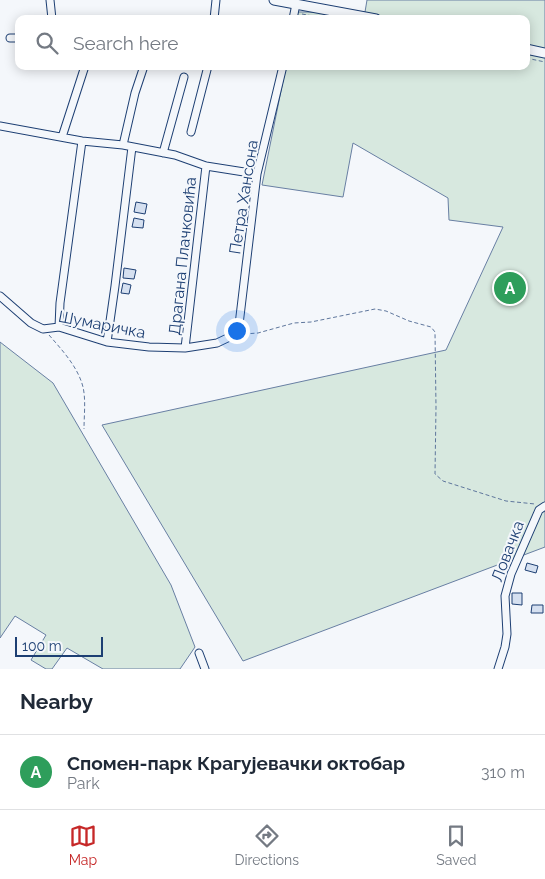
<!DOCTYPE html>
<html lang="en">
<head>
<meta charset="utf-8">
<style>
	body { margin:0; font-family:Raleway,sans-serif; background:#f2f2f3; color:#1f2937 }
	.scale { position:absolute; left:15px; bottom:12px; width:88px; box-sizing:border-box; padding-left:5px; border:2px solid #1d3f73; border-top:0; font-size:14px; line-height:18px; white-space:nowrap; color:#1d3f73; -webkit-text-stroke:4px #f4f7fb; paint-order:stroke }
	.you { position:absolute; left:236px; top:330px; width:18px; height:18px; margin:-12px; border:4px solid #fff; border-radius:50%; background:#1a73e8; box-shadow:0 0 0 8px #1a73e833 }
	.badge { display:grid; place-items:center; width:32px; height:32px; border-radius:50%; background:#c62828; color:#fff; font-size:16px; font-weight:700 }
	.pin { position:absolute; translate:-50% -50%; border:2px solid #fff; box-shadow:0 1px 5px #0006 }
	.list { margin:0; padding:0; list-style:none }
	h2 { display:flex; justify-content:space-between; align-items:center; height:65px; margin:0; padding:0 20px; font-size:21px }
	h2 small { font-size:16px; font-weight:400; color:#747a83 }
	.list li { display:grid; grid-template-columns:32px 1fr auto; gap:15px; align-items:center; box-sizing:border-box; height:75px; padding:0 20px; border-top:1px solid #e0e1e3 }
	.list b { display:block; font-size:19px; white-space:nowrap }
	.list p { margin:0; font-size:16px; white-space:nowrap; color:#747a83 }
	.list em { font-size:16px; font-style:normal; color:#747a83 }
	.icon { flex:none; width:28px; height:28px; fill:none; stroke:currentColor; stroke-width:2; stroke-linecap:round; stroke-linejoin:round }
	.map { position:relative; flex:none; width:545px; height:669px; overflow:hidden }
	.search { position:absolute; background:#fff; box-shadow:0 2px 12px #0003; left:15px; right:15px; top:15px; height:55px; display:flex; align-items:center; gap:12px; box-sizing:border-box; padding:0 18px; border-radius:10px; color:#747a83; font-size:19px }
	.sheet { height:140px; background:#fff }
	nav { display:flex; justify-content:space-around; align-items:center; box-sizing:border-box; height:70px; border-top:1px solid #e0e1e3; background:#fff; font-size:14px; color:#747a83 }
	nav a { display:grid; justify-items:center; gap:2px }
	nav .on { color:#c62828 }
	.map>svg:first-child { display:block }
	.green { fill:#d7e8df; stroke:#687fa3 }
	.building { fill:#d5e0f0; stroke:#1d3f73 }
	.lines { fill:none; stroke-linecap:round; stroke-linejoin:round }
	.minor-casing { stroke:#1d3f73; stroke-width:9 }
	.major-casing { stroke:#1d3f73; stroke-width:11 }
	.path { stroke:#5e769c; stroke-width:1; stroke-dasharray:4 2.5; stroke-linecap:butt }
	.minor { stroke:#f4f7fb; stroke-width:7 }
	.major { stroke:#f4f7fb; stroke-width:9 }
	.labels { text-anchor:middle; stroke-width:4; stroke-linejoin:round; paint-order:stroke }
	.street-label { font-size:16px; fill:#1d3f73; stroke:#f4f7fb }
</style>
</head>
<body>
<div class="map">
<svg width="545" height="669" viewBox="0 0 545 669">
	<rect width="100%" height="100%" fill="#f4f7fb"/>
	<path class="green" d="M 367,0 L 545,0 L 545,547 L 243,661 L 102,425 L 446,350 L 503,227 L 449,220 L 448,198 L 353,143 L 343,197 L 262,185 L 286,66 L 526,66 L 526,19 L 296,19 L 297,12 L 365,12 Z
		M 0,342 L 53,383 L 171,585 L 195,647 L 180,669 L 103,669 L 67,648 L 52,669 L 46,669 L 31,660 L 46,635 L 15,616 L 0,638 Z"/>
	<path class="building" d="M 136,202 L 147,204 L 145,214 L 134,212 Z
		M 134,218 L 144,220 L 143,228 L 132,227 Z
		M 124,268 L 136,270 L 134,279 L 123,278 Z
		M 123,283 L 131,285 L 129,294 L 121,293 Z
		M 527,563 L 538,566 L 536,573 L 525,570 Z
		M 512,593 L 522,593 L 522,605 L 512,604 Z
		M 532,605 L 543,605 L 543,613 L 531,613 Z"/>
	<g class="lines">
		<defs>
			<path id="minor" d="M 50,0 L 52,19
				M 214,19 L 216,0
				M 293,19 L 296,4
				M 10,38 L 19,38
				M 0,126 L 82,141 L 123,145 L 175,155 L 206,166 L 257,174
				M 191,132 L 208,66
				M 62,137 L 85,66
				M 123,145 L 135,93 L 144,66
				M 163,153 L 184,77
				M 0,296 L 31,323 L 43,329 L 59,327 L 107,342 L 149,347 L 185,348 L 217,343 L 238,333 L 257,174 L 283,66
				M 59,327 L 60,303 L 82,141
				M 107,342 L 115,286 L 132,147
				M 185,348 L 206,166
				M 199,653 L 205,669
				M 498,669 L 505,647 L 507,634 L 505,596 L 511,574 L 539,510 L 545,506"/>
			<path id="major" d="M 274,0 L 376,19
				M 526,49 L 545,53"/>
		</defs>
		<use href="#minor" class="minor-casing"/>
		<use href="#major" class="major-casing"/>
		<path class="path" d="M 302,14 L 328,19
			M 526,58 L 545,62
			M 244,334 L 258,333 L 294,323 L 311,322 L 375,309 L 386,311 L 409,321 L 431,327 L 435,332 L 436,407 L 435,474 L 443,481 L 506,501 L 535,504
			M 49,335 C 62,350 78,367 83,387 C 86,400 84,416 84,429"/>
		<use href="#minor" class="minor"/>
		<use href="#major" class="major"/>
	</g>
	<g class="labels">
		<g class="street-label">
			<text transform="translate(243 197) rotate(-81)" y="6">Петра Хансона</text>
			<text transform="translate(182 256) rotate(-84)" y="6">Драгана Плачковића</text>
			<text transform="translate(102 324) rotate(11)" y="6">Шумаричка</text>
			<text transform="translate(507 551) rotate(-69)" y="6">Ловачка</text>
		</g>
	</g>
</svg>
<div class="scale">100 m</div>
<div class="you"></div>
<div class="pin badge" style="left:510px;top:288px;background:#2e9e5b">A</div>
<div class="search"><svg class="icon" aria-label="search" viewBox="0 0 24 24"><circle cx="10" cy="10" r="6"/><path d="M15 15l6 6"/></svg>Search here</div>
</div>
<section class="sheet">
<h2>Nearby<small></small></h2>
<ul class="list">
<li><span class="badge" style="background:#2e9e5b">A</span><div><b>Спомен-парк Крагујевачки октобар</b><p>Park</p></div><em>310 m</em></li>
</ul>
</section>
<nav>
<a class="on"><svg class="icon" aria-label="map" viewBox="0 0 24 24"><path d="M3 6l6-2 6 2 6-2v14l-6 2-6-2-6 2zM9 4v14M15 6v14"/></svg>Map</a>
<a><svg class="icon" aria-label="directions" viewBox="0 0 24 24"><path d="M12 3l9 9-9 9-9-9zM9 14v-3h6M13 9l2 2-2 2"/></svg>Directions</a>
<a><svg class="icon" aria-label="saved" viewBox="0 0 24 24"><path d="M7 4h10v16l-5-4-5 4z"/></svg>Saved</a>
</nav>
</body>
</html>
